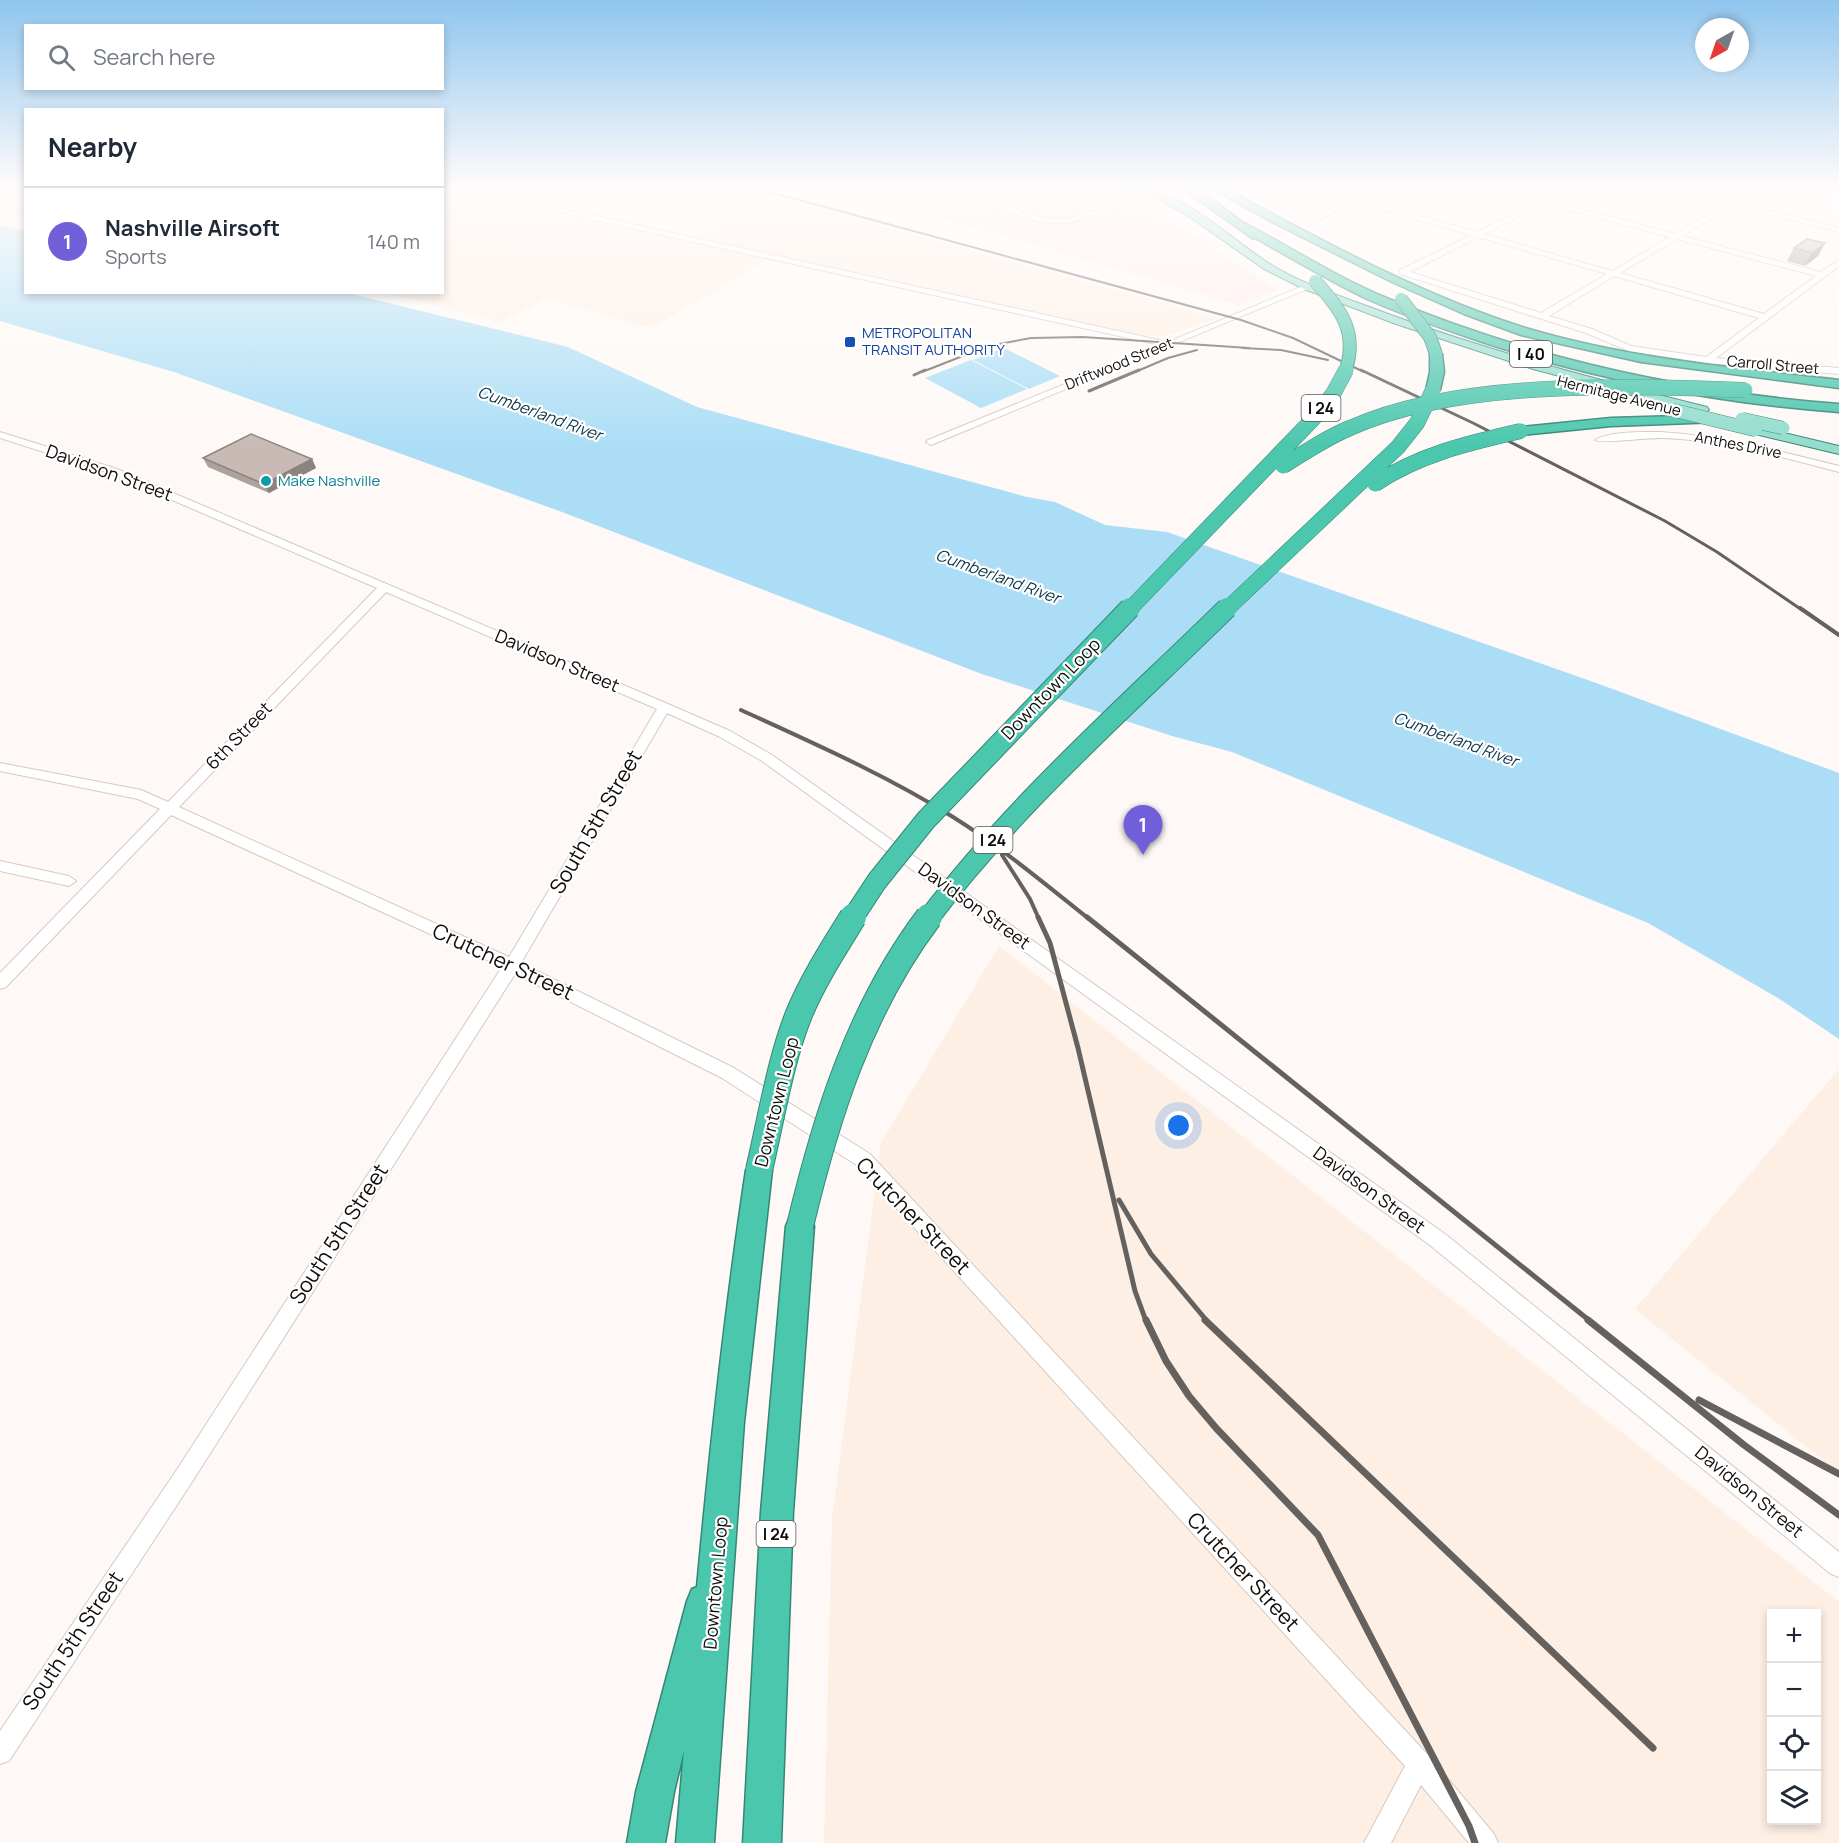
<!DOCTYPE html>
<html lang="en">
<head>
<meta charset="utf-8">
<style>
	body { margin:0; font-family:Manrope,sans-serif; background:#f2f2f3; color:#1f2937 }
	.controls { position:absolute; right:18px; bottom:18px; display:grid; overflow:hidden; border-radius:0px; box-shadow:0 3px 9px #0003 }
	.controls button { width:54px; height:54px; display:grid; place-items:center; padding:0; border:0; border-bottom:2px solid #e0e1e3; background:#fff; color:#1f2937; font:30px sans-serif }
	.compass { position:absolute; left:1695px; top:18px; width:54px; height:54px; border-radius:50%; background:#fff; box-shadow:0 3px 9px #0003; rotate:220deg }
	.you { position:absolute; left:1179px; top:1126px; width:21px; height:21px; margin:-15px; border:4px solid #fff; border-radius:50%; background:#1a73e8; box-shadow:0 0 0 9px #1a73e833 }
	.badge { display:grid; place-items:center; width:39px; height:39px; border-radius:50%; background:#705fd9; color:#fff; font-size:20px; font-weight:700 }
	.pin { position:absolute; translate:-50% -50px; filter:drop-shadow(0 2px 3px #0008) }
	.pin::after { content:''; position:absolute; top:32px; width:21px; height:18px; background:inherit; clip-path:polygon(0 0,100% 0,50% 100%) }
	.list { margin:0; padding:0; list-style:none }
	h2 { display:flex; justify-content:space-between; align-items:center; height:78px; margin:0; padding:0 24px; font-size:26px }
	h2 small { font-size:20px; font-weight:400; color:#747a83 }
	.list li { display:grid; grid-template-columns:39px 1fr auto; gap:18px; align-items:center; box-sizing:border-box; height:108px; padding:0 24px; border-top:2px solid #e0e1e3 }
	.list b { display:block; font-size:22px; white-space:nowrap }
	.list p { margin:0; font-size:20px; white-space:nowrap; color:#747a83 }
	.list em { font-size:20px; font-style:normal; color:#747a83 }
	.icon { flex:none; width:33px; height:33px; fill:none; stroke:currentColor; stroke-width:2; stroke-linecap:round; stroke-linejoin:round }
	.map { position:relative; flex:none; width:1839px; height:1843px; overflow:hidden }
	.search { position:absolute; background:#fff; box-shadow:0 3px 9px #0003; left:24px; top:24px; width:420px; height:66px; display:flex; align-items:center; gap:15px; box-sizing:border-box; padding:0 21px; border-radius:0px; color:#747a83; font-size:22px }
	.panel { position:absolute; background:#fff; box-shadow:0 3px 9px #0003; left:24px; top:108px; width:420px; height:186px; border-radius:0px }
	.map>svg:first-child { display:block }
	.commercial { fill:#ffeaef }
	.built { fill:#fdefe4; fill-rule:evenodd }
	.water { fill:#abdef6 }
	.lines { fill:none; stroke-linecap:round; stroke-linejoin:round }
	.minor-casing { stroke:#d5cac1; stroke-width:2 }
	.major-casing { stroke:#368674; stroke-width:2 }
	.highway-casing { stroke:#368674; stroke-width:3 }
	.minor { fill:#fff; fill-rule:evenodd }
	.major { fill:#93ddce; fill-rule:evenodd }
	.highway { fill:#4bc7ad; fill-rule:evenodd }
	.rail-far4 { stroke:#65615e; stroke-width:2 }
	.rail-far3 { stroke:#65615e; stroke-width:3 }
	.rail-far2 { stroke:#65615e; stroke-width:4 }
	.rail-far1 { stroke:#65615e; stroke-width:5 }
	.rail { stroke:#65615e; stroke-width:7 }
	.major-bridge-casing { stroke:#368674; stroke-width:14; stroke-linecap:butt }
	.highway-bridge-far3-casing { stroke:#368674; stroke-width:14; stroke-linecap:butt }
	.highway-bridge-far2-casing { stroke:#368674; stroke-width:16; stroke-linecap:butt }
	.highway-bridge-far1-casing { stroke:#368674; stroke-width:22; stroke-linecap:butt }
	.highway-bridge-casing { stroke:#368674; stroke-width:28; stroke-linecap:butt }
	.major-bridge { stroke:#93ddce; stroke-width:13 }
	.highway-bridge-far3 { stroke:#4bc7ad; stroke-width:12 }
	.highway-bridge-far2 { stroke:#4bc7ad; stroke-width:15 }
	.highway-bridge-far1 { stroke:#4bc7ad; stroke-width:20 }
	.highway-bridge { stroke:#4bc7ad; stroke-width:26 }
	.wall { fill:#aca19c }
	.shaded-wall { fill:#8c837f }
	.building { fill:#c8bbb5; stroke:#8c837f; stroke-width:1.5 }
	.transit-dot { fill:#1a4fb4; stroke:#fff; stroke-width:2 }
	.culture-dot { fill:#0f9aa8; stroke:#fff; stroke-width:2 }
	.labels { text-anchor:middle; stroke-width:4.5; stroke-linejoin:round; paint-order:stroke }
	.far-transit-label { font-size:15px; fill:#164399; stroke:#fff; text-anchor:start }
	.far-street-label { font-size:15px; fill:#100c09; stroke:#fff }
	.far-culture-label { font-size:15px; fill:#0d838f; stroke:#fff; text-anchor:start }
	.shield { fill:#fff; stroke:#585553; stroke-width:1.5 }
	.shield-label { font-size:16px; font-weight:bold; fill:#100c09 }
	.far-water-label { font-size:16px; font-style:italic; fill:#0a3545; stroke:#fff }
	.street-label { font-size:18px; fill:#100c09; stroke:#fff }
	.near-street-label { font-size:21px; fill:#100c09; stroke:#fff }
</style>
</head>
<body>
<div class="map">
<svg width="1839" height="1843" viewBox="0 0 1839 1843">
	<rect width="100%" height="100%" fill="#fef9f6"/>
	<path class="commercial" d="M 954,188 L 1120,188 L 1126,196 L 1112,203 L 1190,231 L 1219,253 L 1279,290 L 1238,305 L 1016,239 L 881,203 L 908,190 L 962,203 L 979,197 Z"/>
	<path class="built" d="M 0,188 L 25,188 L 25,220 L 0,216 Z
		M 443,188 L 456,188 L 503,203 L 768,259 L 651,328 L 546,298 L 501,322 L 387,293 L 442,292 Z
		M 770,196 L 1218,318 L 1169,335 L 1145,336 L 697,237 Z
		M 999,946 L 1839,1602 L 1839,1843 L 824,1843 L 832,1519 L 881,1143 ZM 1772,1614 L 1816,1614 L 1816,1820 L 1772,1820 Z
		M 1839,1069 L 1839,1473 L 1635,1309 Z"/>
	<path class="water" d="M 0,225 L 25,230 L 26,292 L 348,293 L 568,347 L 697,407 L 1027,497 L 1055,502 L 1105,525 L 1167,532 L 1599,684 L 1839,773 L 1839,1039 L 1778,998 L 1648,923 L 1232,752 L 1172,736 L 979,673 L 562,512 L 174,372 L 0,321 Z
		M 1004,348 L 1060,376 L 1029,389 L 973,360 Z
		M 971,360 L 1027,389 L 981,408 L 925,378 Z"/>
	<g class="lines">
		<defs>
			<path id="minor" d="M 469,188 L 479,188 L 518,199 L 1168,342 L 1305,285 L 1312,287 L 931,445 L 926,442 L 928,440 L 1160,345 L 517,203 Z
				M 945,188 L 955,188 L 1042,218 L 1068,219 L 1148,194 L 1153,195 L 1068,223 L 1038,222 Z
				M 1311,188 C 1326,188 1339,197 1354,197 C 1364,198 1375,188 1386,188 L 1362,200 L 1477,232 L 1538,202 L 1490,188 L 1501,188 L 1544,199 L 1567,188 L 1575,188 L 1551,201 L 1675,234 L 1726,204 L 1668,188 L 1679,188 L 1731,201 L 1753,188 L 1761,188 L 1738,203 L 1839,228 L 1839,232 L 1733,206 L 1682,236 L 1820,272 L 1839,260 L 1839,266 L 1716,358 L 1839,368 L 1839,374 L 1708,363 L 1629,351 L 1586,333 L 1400,274 L 1400,270 L 1471,235 L 1356,202 L 1320,219 L 1314,219 L 1314,215 L 1349,200 ZM 1545,204 L 1670,237 L 1612,271 L 1484,234 ZM 1478,237 L 1607,274 L 1541,313 L 1410,272 ZM 1677,239 L 1816,276 L 1764,314 L 1620,273 ZM 1614,276 L 1759,318 L 1706,357 L 1631,346 L 1592,329 L 1549,316 Z
				M 0,432 L 117,469 L 668,704 L 730,731 L 772,755 L 1445,1234 L 1839,1552 L 1839,1577 L 1831,1574 L 1431,1246 L 762,761 L 720,737 L 667,713 L 521,963 L 734,1068 L 870,1154 L 1428,1755 L 1494,1834 L 1498,1843 L 1469,1843 L 1421,1785 L 1391,1843 L 1364,1843 L 1405,1766 L 858,1166 L 722,1078 L 515,974 L 190,1485 L 9,1761 L 0,1764 L 0,1731 L 176,1471 L 502,967 L 171,815 L 6,987 L 0,989 L 0,973 L 160,809 L 138,799 L 0,771 L 0,763 L 141,790 L 168,802 L 377,588 L 109,473 L 0,438 ZM 386,592 L 657,709 L 509,957 L 179,807 Z
				M 1661,432 C 1722,436 1780,451 1839,466 L 1839,472 C 1781,457 1723,440 1663,438 C 1650,437 1601,444 1595,440 C 1609,431 1643,432 1661,432 Z
				M 0,861 L 69,876 L 76,881 L 69,886 L 0,871 Z"/>
			<path id="major" d="M 1128,188 C 1182,188 1227,237 1270,264 C 1302,284 1340,296 1375,309 C 1483,350 1595,379 1707,407 L 1709,410 L 1703,414 L 1533,369 L 1396,324 L 1304,289 L 1264,269 L 1184,213 L 1162,201 Z
				M 1755,426 L 1839,446 L 1839,454 L 1751,433 L 1749,430 Z"/>
			<path id="highway" d="M 1182,188 C 1207,188 1226,214 1248,225 C 1295,250 1340,279 1389,299 C 1533,359 1684,392 1839,404 L 1839,412 C 1716,403 1597,380 1479,341 C 1441,328 1402,315 1365,298 C 1328,280 1293,259 1257,239 L 1252,238 Z
				M 1211,188 L 1224,188 C 1319,239 1426,298 1529,329 C 1630,359 1735,368 1839,380 L 1839,388 L 1641,362 L 1521,335 L 1464,314 L 1392,282 L 1272,222 Z
				M 1436,350 L 1442,354 L 1444,372 L 1440,390 L 1433,394 L 1426,390 L 1430,372 L 1430,354 Z
				M 1714,415 L 1719,416 L 1721,419 L 1719,422 L 1611,426 L 1521,435 L 1514,431 L 1521,427 L 1611,418 Z
				M 759,1158 L 768,1161 L 772,1170 L 744,1422 L 714,1843 L 676,1843 L 684,1750 L 674,1792 L 665,1843 L 627,1843 L 636,1792 L 687,1601 L 692,1589 L 697,1587 C 710,1447 725,1308 746,1170 L 750,1161 Z
				M 800,1213 L 810,1217 L 814,1226 L 793,1512 L 781,1843 L 743,1843 L 761,1512 L 786,1226 L 790,1217 Z"/>
		</defs>
		<use href="#minor" class="minor-casing"/>
		<use href="#major" class="major-casing"/>
		<use href="#highway" class="highway-casing"/>
		<use href="#minor" class="minor"/>
		<use href="#major" class="major"/>
		<use href="#highway" class="highway"/>
		<path class="rail-far4" d="M 755,188 L 1241,320 L 1293,338 L 1364,372
			M 1242,348 L 1281,350 L 1328,360
			M 922,372 L 988,346 L 1031,338 L 1083,337 L 1249,348
			M 1135,372 L 1168,358 L 1197,350"/>
		<path class="rail-far3" d="M 1361,370 L 1473,423 L 1665,521 L 1717,552 L 1802,610
			M 914,375 L 925,370
			M 1089,391 L 1139,370"/>
		<path class="rail-far2" d="M 1800,608 L 1839,635
			M 741,710 C 813,743 886,775 953,817 C 1001,847 1045,884 1089,919
			M 1002,855 L 1030,899 L 1039,919"/>
		<path class="rail-far1" d="M 1038,917 L 1050,943 L 1078,1048 L 1135,1291 L 1146,1321
			M 1087,917 L 1590,1321
			M 1119,1200 L 1151,1254 L 1207,1321"/>
		<path class="rail" d="M 1146,1320 L 1166,1361 L 1189,1396 L 1216,1428 L 1318,1535 L 1469,1826 L 1475,1843
			M 1205,1320 L 1653,1748
			M 1588,1320 L 1744,1445 L 1839,1515
			M 1699,1400 L 1839,1474"/>
		<defs>
			<path id="major-bridge" d="M 1673,410 L 1755,430
				M 1742,419 L 1783,428"/>
			<path id="highway-bridge-far3" d="M 1315,281 C 1341,309 1359,333 1345,372
				M 1401,299 L 1430,337 L 1436,354"/>
			<path id="highway-bridge-far2" d="M 1283,466 C 1305,452 1326,438 1350,428 C 1459,379 1626,386 1745,390
				M 1375,484 C 1420,454 1469,443 1521,431
				M 1129,610 L 1313,419 L 1333,394 L 1346,370
				M 1226,610 L 1398,447 L 1417,423 L 1433,390"/>
			<path id="highway-bridge-far1" d="M 852,919 L 877,881 L 926,820 L 1130,608
				M 928,919 C 1015,804 1124,709 1227,608"/>
			<path id="highway-bridge" d="M 759,1170 C 771,1120 780,1061 799,1014 C 813,980 834,948 853,917
				M 800,1226 C 826,1117 860,1008 929,917"/>
		</defs>
		<use href="#major-bridge" class="major-bridge-casing"/>
		<use href="#highway-bridge-far3" class="highway-bridge-far3-casing"/>
		<use href="#highway-bridge-far2" class="highway-bridge-far2-casing"/>
		<use href="#highway-bridge-far1" class="highway-bridge-far1-casing"/>
		<use href="#highway-bridge" class="highway-bridge-casing"/>
		<use href="#major-bridge" class="major-bridge"/>
		<use href="#highway-bridge-far3" class="highway-bridge-far3"/>
		<use href="#highway-bridge-far2" class="highway-bridge-far2"/>
		<use href="#highway-bridge-far1" class="highway-bridge-far1"/>
		<use href="#highway-bridge" class="highway-bridge"/>
	</g>
	<path class="wall" d="M 1825,243 L 1818,256 L 1805,266 L 1787,261 L 1794,248 Z
		M 203,458 L 312,459 L 316,468 L 269,493 L 208,467 Z"/>
	<path class="shaded-wall" d="M 1825,243 L 1818,256 L 1805,266 L 1812,253 Z
		M 312,459 L 316,468 L 269,493 L 264,484 Z"/>
	<path class="building" d="M 1807,239 L 1825,243 L 1812,253 L 1794,248 Z
		M 251,434 L 312,459 L 264,484 L 203,458 Z"/>
	<linearGradient id="sky" x2="0" y2="1"><stop stop-color="#8fc5ee"/><stop offset="0.42" stop-color="#fffcfb"/><stop offset="1" stop-color="#fffcfb" stop-opacity="0"/></linearGradient>
	<rect width="1839" height="446" fill="url(#sky)"/>
	<rect class="transit-dot" x="844" y="336" width="12" height="12" rx="3"/>
	<circle class="culture-dot" cx="266" cy="481" r="6"/>
	<g class="labels">
		<g class="far-transit-label">
			<text x="862" y="338">METROPOLITAN<tspan x="862" dy="17">TRANSIT AUTHORITY</tspan></text>
		</g>
		<g class="far-street-label">
			<text transform="translate(1119 364) rotate(-22)" y="5">Driftwood Street</text>
			<text transform="translate(1773 365) rotate(5)" y="5">Carroll Street</text>
			<text transform="translate(1619 396) rotate(14)" y="5">Hermitage Avenue</text>
			<text transform="translate(1738 445) rotate(11)" y="5">Anthes Drive</text>
		</g>
		<g class="far-culture-label">
			<text x="278" y="486">Make Nashville</text>
		</g>
		<g class="shield">
			<rect x="1510" y="341" width="42" height="26" rx="4.5"/>
			<rect x="1301.5" y="395" width="39" height="26" rx="4.5"/>
			<rect x="973.5" y="827" width="39" height="26" rx="4.5"/>
			<rect x="756.5" y="1521" width="39" height="26" rx="4.5"/>
		</g>
		<g class="shield-label">
			<text x="1531" y="360">I 40</text>
			<text x="1321" y="414">I 24</text>
			<text x="993" y="846">I 24</text>
			<text x="776" y="1540">I 24</text>
		</g>
		<g class="far-water-label">
			<text transform="translate(540 413) rotate(20)" y="6">Cumberland River</text>
			<text transform="translate(998 576) rotate(20)" y="6">Cumberland River</text>
			<text transform="translate(1456 739) rotate(20)" y="6">Cumberland River</text>
		</g>
		<g class="street-label">
			<text transform="translate(109 473) rotate(20)" y="6">Davidson Street</text>
			<text transform="translate(557 661) rotate(23)" y="6">Davidson Street</text>
			<text transform="translate(1051 689) rotate(-46)" y="6">Downtown Loop</text>
			<text transform="translate(239 736) rotate(-46)" y="6">6th Street</text>
			<text transform="translate(974 906) rotate(36)" y="6">Davidson Street</text>
			<text transform="translate(777 1102) rotate(-76)" y="6">Downtown Loop</text>
			<text transform="translate(1369 1190) rotate(36)" y="6">Davidson Street</text>
			<text transform="translate(1749 1492) rotate(39)" y="6">Davidson Street</text>
			<text transform="translate(716 1583) rotate(-85)" y="6">Downtown Loop</text>
		</g>
		<g class="near-street-label">
			<text transform="translate(596 822) rotate(-60)" y="7">South 5th Street</text>
			<text transform="translate(503 962) rotate(25)" y="7">Crutcher Street</text>
			<text transform="translate(913 1216) rotate(46)" y="7">Crutcher Street</text>
			<text transform="translate(339 1234) rotate(-57)" y="7">South 5th Street</text>
			<text transform="translate(1243 1572) rotate(47)" y="7">Crutcher Street</text>
			<text transform="translate(73 1641) rotate(-56)" y="7">South 5th Street</text>
		</g>
	</g>
</svg>
<div class="controls">
<button>+</button>
<button>−</button>
<button><svg class="icon" aria-label="locate" viewBox="0 0 24 24"><circle cx="12" cy="12" r="6"/><path d="M12 2v4M12 18v4M2 12h4M18 12h4"/></svg></button>
<button><svg class="icon" aria-label="layers" viewBox="0 0 24 24"><path d="M12 4l9 5-9 5-9-5zM3 14l9 5 9-5"/></svg></button>
</div>
<svg class="compass" viewBox="-18 -18 36 36"><path d="M0-13l5 13h-10z" fill="#e53935"/><path d="M0 13l5-13h-10z" fill="#747a83"/></svg>
<div class="you"></div>
<div class="pin badge" style="left:1143px;top:855px">1</div>
<div class="search"><svg class="icon" aria-label="search" viewBox="0 0 24 24"><circle cx="10" cy="10" r="6"/><path d="M15 15l6 6"/></svg>Search here</div>
<section class="panel">
<h2>Nearby<small></small></h2>
<ul class="list">
<li><span class="badge">1</span><div><b>Nashville Airsoft</b><p>Sports</p></div><em>140 m</em></li>
</ul>
</section>
</div>
</body>
</html>
